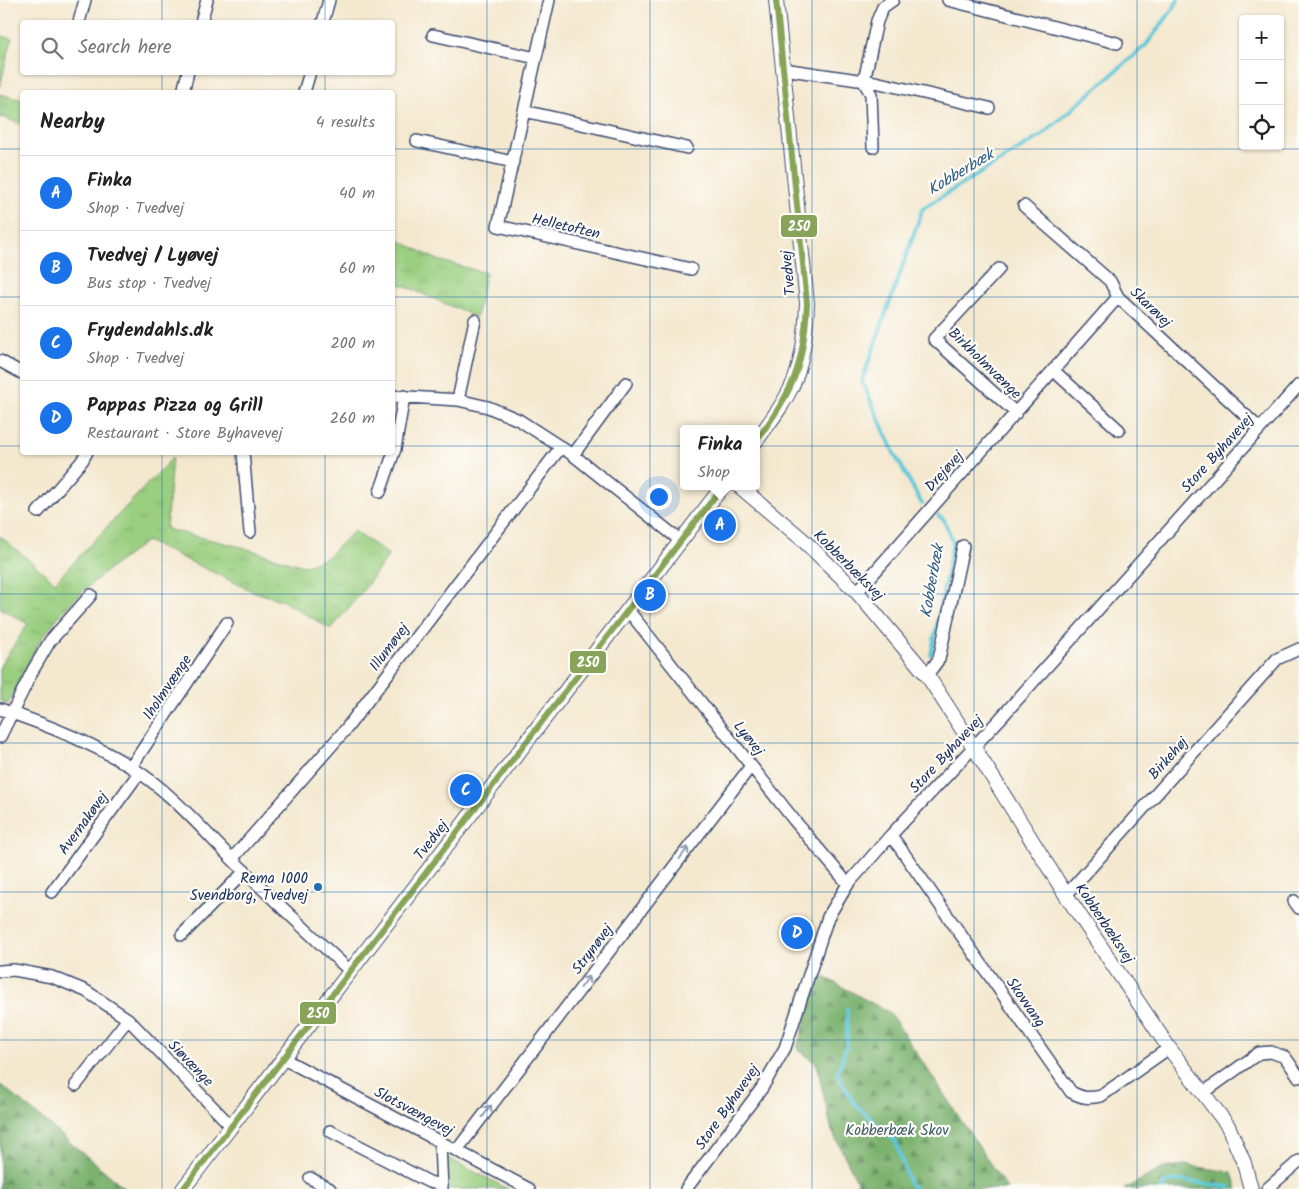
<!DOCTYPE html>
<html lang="en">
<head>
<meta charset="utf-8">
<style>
	body { margin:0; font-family:Kalam,sans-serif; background:#f2f2f2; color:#222 }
	.controls { position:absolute; right:15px; top:15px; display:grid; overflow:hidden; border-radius:5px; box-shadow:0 1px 4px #0004 }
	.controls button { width:45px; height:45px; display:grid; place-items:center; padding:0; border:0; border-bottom:1px solid #e0e0e0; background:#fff; color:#222; font:25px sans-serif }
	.you { position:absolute; left:658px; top:496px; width:18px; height:18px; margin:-12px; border:4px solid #fff; border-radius:50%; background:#1a73e8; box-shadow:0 0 0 8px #1a73e833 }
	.badge { display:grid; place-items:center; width:32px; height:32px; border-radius:50%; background:#1a73e8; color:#fff; font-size:16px; font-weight:700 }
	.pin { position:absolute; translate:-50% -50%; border:2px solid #fff; box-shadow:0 1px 5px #0006 }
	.popup { position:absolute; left:680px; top:425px; width:80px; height:65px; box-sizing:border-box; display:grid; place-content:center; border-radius:5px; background:#fff; filter:drop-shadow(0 1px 4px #0005); font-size:16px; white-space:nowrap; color:#767676 }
	.popup b { font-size:19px; color:#222 }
	.popup::after { content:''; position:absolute; left:50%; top:100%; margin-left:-10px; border:10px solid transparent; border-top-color:#fff }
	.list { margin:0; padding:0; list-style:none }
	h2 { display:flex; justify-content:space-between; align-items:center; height:65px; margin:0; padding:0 20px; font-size:21px }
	h2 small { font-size:16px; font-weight:400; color:#767676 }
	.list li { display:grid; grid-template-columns:32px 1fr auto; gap:15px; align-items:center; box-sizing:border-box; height:75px; padding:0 20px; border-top:1px solid #e0e0e0 }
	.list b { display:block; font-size:19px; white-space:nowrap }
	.list p { margin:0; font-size:16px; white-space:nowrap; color:#767676 }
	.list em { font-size:16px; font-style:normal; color:#767676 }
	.icon { flex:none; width:28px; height:28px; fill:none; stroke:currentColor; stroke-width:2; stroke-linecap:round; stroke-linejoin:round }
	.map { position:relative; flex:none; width:1299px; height:1189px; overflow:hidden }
	.search { position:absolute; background:#fff; box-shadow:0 1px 4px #0004; left:20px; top:20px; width:375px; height:55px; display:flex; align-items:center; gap:12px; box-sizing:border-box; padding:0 18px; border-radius:5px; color:#767676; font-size:19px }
	.panel { position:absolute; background:#fff; box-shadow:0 1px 4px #0004; left:20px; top:90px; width:375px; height:365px; border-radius:5px }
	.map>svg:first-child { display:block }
	.grass { fill:url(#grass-tufts); stroke:#5a7f6f }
	.forest { fill:url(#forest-firs); stroke:#4b7066 }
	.garden { fill:#9acf80; stroke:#5a7f6f }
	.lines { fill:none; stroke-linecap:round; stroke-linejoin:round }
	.stream { stroke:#5dc7d8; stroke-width:4 }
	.minor-casing { stroke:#3c4b6f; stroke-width:14 }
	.tertiary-casing { stroke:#3c4b6f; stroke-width:16 }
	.minor { stroke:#fff; stroke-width:11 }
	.tertiary { stroke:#fff; stroke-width:14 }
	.bus-1-casing { stroke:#fdfcf7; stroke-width:10 }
	.bus-1 { stroke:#88a459; stroke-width:6 }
	.oneway { stroke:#8d97ae }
	.grid { fill:none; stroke:#1f6fb2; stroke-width:1; stroke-opacity:0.55 }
	.poi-dot { fill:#1f6fb2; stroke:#fdfcf7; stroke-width:2 }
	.labels { text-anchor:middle; stroke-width:4.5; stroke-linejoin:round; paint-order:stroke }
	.street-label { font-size:15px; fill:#1b2f5e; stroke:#fdfcf7 }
	.poi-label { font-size:15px; fill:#1b2f5e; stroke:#fdfcf7; text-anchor:end }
	.park-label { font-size:15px; fill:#415f68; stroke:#fdfcf7 }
	.water-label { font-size:16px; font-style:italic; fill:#2f5d83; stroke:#fdfcf7 }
	.line-badge { stroke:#fdfcf7; stroke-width:2 }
	.badge-label { font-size:14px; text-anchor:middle; font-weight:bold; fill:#fff }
</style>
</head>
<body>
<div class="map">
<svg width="1299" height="1189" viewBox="0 0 1299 1189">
	<defs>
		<pattern id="grass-tufts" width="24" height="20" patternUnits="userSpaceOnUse" patternTransform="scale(1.25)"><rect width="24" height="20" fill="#9acf80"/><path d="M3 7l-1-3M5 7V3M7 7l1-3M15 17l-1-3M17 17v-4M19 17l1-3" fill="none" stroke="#84b271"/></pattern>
		<pattern id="forest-firs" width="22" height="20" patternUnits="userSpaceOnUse" patternTransform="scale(1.25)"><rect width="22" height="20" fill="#7bb26e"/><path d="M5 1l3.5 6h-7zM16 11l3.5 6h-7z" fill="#64915e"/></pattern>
	</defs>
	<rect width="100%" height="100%" fill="#fdfcf7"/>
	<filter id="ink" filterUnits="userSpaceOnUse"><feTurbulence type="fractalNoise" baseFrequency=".02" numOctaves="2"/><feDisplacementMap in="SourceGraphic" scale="10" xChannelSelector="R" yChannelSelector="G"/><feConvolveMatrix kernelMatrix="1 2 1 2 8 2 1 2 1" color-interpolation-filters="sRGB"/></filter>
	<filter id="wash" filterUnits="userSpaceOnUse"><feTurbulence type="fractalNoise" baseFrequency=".0096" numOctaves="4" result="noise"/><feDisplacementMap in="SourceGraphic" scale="20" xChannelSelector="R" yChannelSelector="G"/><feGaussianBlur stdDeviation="1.12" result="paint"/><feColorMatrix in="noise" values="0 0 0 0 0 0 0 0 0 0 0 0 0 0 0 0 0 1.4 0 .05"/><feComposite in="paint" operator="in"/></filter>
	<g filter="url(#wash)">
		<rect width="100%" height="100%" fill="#f4e8cf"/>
		<path class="grass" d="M 0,35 L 12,39 L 0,86 Z
			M 0,94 L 22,100 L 22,125 L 3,117 L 0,118 Z
			M 392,237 L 438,260 L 486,273 L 476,317 L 393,281 Z
			M 172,458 L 166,529 L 241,547 L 303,566 L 326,558 L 354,531 L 389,555 L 362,592 L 331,629 L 281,600 L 252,591 L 147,541 C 107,570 66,600 39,643 C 27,662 18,683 8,704 L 0,701 L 0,666 L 28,624 L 0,608 L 0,536 L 55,582 Z"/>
		<path class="forest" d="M 819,974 L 890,1013 L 1007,1189 L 861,1189 L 832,1131 L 816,1063 L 797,1049 Z
			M 0,1085 L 5,1088 L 126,1189 L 0,1189 Z
			M 1184,1165 L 1232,1172 L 1237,1189 L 1124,1189 L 1163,1168 Z"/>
		<path class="garden" d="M 444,1156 L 508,1189 L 446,1189 Z"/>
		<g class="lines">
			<path class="stream" d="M 922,504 L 894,453 L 862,381 L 923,208 L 1041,136 L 1146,45 L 1173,9 L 1178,0
				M 931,655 L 953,542 L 944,520 L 938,516
				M 847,1009 L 847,1044 L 837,1074 L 854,1103 L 896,1142 L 909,1183 L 915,1189
				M 1162,1189 L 1164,1183 L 1177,1180 L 1230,1187"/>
		</g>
	</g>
	<g filter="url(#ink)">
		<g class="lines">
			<defs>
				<path id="minor" d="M 549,0 L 498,226 L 691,269
					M 948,0 L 1117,43
					M 79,22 L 85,0
					M 201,22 L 207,0
					M 323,22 L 329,0
					M 433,35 L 536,58
					M 783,69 L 858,80 L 862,79 L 989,108
					M 183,92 L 188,72
					M 304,92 L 310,72
					M 524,111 L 687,148
					M 417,141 L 513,162
					M 873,147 L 871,94 L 862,79 L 865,76 L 866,72 L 877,21 L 883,7 L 893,0
					M 1024,206 L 1110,281 L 1118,297 L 1259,428
					M 999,269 L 934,339 L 1016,413
					M 0,361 L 22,373
					M 1053,370 L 1119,430
					M 392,396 L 458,400 L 488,407 L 519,420 L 573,455 L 681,541
					M 458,400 L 475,320
					M 243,452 L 250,532
					M 573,455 L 626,383
					M 380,492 L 395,449 L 404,396
					M 38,512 L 82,461 L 87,452
					M 857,592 L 1118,297
					M 628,610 L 794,820 L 848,884
					M 927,675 L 939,659 L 963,546
					M 0,709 C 45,724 91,742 131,767 C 170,791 200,827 232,859 C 270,897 310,934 350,971
					M 0,737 L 33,670 L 50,641 L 91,595
					M 131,767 L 227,623
					M 891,835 L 1071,1092 C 1082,1098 1089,1099 1101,1096 L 1169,1048
					M 232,859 L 346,729 L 561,447
					M 52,892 L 139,773
					M 1066,895 L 1277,659 L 1299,649
					M 1294,901 L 1299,908
					M 182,935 L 245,871
					M 0,971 L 14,970 L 52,977 L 86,991 L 128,1019 L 232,1127
					M 284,1059 L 529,1189
					M 76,1085 L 128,1019
					M 1203,1093 L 1259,1053 L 1271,1052 L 1285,1057 L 1299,1077
					M 330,1131 L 429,1182 L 442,1185
					M 440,1143 L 442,1189
					M 457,1150 L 751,766
					M 310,1178 L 330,1189
					M 686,1189 L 762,1088 L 785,1048 L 828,917 L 848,884 L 891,835 L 999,720 L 1299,385
					M 1267,1189 L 1299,1161"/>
				<path id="tertiary" d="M 756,441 C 770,422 787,400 795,379 C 804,354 806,329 807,303 L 776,0
					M 739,486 L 802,539 L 857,592 L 927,675 L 973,746 L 1066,895 L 1169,1048 L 1228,1126 L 1244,1163 L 1251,1189
					M 183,1189 L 723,486"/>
			</defs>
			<use href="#minor" class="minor-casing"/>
			<use href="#tertiary" class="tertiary-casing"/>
			<use href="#minor" class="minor"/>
			<use href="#tertiary" class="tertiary"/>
			<defs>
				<path id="bus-1" d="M 756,441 C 794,390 804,366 807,303 L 776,0
					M 183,1189 L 723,486"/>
			</defs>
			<use href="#bus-1" class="bus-1-casing"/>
			<use href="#bus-1" class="bus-1"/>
		</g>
		<defs><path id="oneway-shaft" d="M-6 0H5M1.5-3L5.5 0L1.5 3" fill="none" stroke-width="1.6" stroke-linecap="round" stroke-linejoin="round" transform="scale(1.25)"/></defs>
		<g class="oneway">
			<use href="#oneway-shaft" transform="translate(684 853) rotate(-53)"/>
			<use href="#oneway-shaft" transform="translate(585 982) rotate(-53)"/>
			<use href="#oneway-shaft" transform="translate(487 1111) rotate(-53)"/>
		</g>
	</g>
	<path class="grid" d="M 162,0 L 162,22M 325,0 L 325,22M 487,0 L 487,1189M 650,0 L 650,1189M 812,0 L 812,1189M 974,0 L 974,1189M 1137,0 L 1137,1189M 162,72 L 162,92M 325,72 L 325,92M 0,149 L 22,149M 392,149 L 1299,149M 0,297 L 22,297M 392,297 L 1299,297M 0,446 L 22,446M 392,446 L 1299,446M 162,452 L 162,1189M 325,452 L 325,1189M 0,594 L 1299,594M 0,743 L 1299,743M 0,892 L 1299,892M 0,1040 L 1299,1040"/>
	<circle class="poi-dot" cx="318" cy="887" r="5"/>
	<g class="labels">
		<g class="street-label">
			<text transform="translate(566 226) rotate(13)" y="5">Helletoften</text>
			<text transform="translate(788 273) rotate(-96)" y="5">Tvedvej</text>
			<text transform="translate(1151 307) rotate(44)" y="5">Skarøvej</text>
			<text transform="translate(985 363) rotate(44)" y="5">Birkholmvænge</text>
			<text transform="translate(1217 453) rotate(-48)" y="5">Store Byhavevej</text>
			<text transform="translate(944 471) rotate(-48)" y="5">Drejøvej</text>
			<text transform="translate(849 565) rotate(45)" y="5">Kobberbæksvej</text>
			<text transform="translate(389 647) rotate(-53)" y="5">Illumøvej</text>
			<text transform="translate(167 687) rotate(-56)" y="5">Iholmvænge</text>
			<text transform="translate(749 738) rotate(52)" y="5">Lyøvej</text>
			<text transform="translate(946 754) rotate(-47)" y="5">Store Byhavevej</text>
			<text transform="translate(1168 758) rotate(-48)" y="5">Birkehøj</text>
			<text transform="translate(83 823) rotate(-54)" y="5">Avernakøvej</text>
			<text transform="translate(431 840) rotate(-52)" y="5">Tvedvej</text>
			<text transform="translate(1105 923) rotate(56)" y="5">Kobberbæksvej</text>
			<text transform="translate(592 949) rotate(-53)" y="5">Strynøvej</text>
			<text transform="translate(1026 1002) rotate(55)" y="5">Skovvang</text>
			<text transform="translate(191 1063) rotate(46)" y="5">Siøvænge</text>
			<text transform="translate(727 1107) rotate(-55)" y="5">Store Byhavevej</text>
			<text transform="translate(414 1111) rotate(28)" y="5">Slotsvængevej</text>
		</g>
		<g class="poi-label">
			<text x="308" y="883">Rema 1000<tspan x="308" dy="17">Svendborg, Tvedvej</tspan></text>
		</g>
		<g class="park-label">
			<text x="897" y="1135">Kobberbæk Skov</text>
		</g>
		<g class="water-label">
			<text transform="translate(960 171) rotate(-31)" y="6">Kobberbæk</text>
			<text transform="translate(931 581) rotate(-80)" y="6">Kobberbæk</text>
		</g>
	</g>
	<g class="line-badge">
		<rect x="780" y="214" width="38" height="24" rx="5" fill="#88a459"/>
		<rect x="569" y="650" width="38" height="24" rx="5" fill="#88a459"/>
		<rect x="299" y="1001" width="38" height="24" rx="5" fill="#88a459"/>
	</g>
	<g class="badge-label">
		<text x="799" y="231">250</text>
		<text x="588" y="667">250</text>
		<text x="318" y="1018">250</text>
	</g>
</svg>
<div class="controls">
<button>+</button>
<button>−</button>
<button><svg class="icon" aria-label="locate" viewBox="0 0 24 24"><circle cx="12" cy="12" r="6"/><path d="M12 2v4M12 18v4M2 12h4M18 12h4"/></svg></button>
</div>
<div class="you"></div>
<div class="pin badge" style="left:720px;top:525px">A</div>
<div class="popup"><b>Finka</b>Shop</div>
<div class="pin badge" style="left:650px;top:595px">B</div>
<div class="pin badge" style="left:466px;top:790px">C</div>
<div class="pin badge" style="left:797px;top:933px">D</div>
<div class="search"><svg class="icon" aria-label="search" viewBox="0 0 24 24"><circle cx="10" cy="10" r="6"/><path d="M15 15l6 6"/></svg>Search here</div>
<section class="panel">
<h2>Nearby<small>4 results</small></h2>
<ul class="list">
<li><span class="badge">A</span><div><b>Finka</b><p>Shop · Tvedvej</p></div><em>40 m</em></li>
<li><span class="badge">B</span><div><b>Tvedvej / Lyøvej</b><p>Bus stop · Tvedvej</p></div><em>60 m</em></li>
<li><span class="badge">C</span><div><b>Frydendahls.dk</b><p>Shop · Tvedvej</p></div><em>200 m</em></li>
<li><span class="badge">D</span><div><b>Pappas Pizza og Grill</b><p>Restaurant · Store Byhavevej</p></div><em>260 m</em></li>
</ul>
</section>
</div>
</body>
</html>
